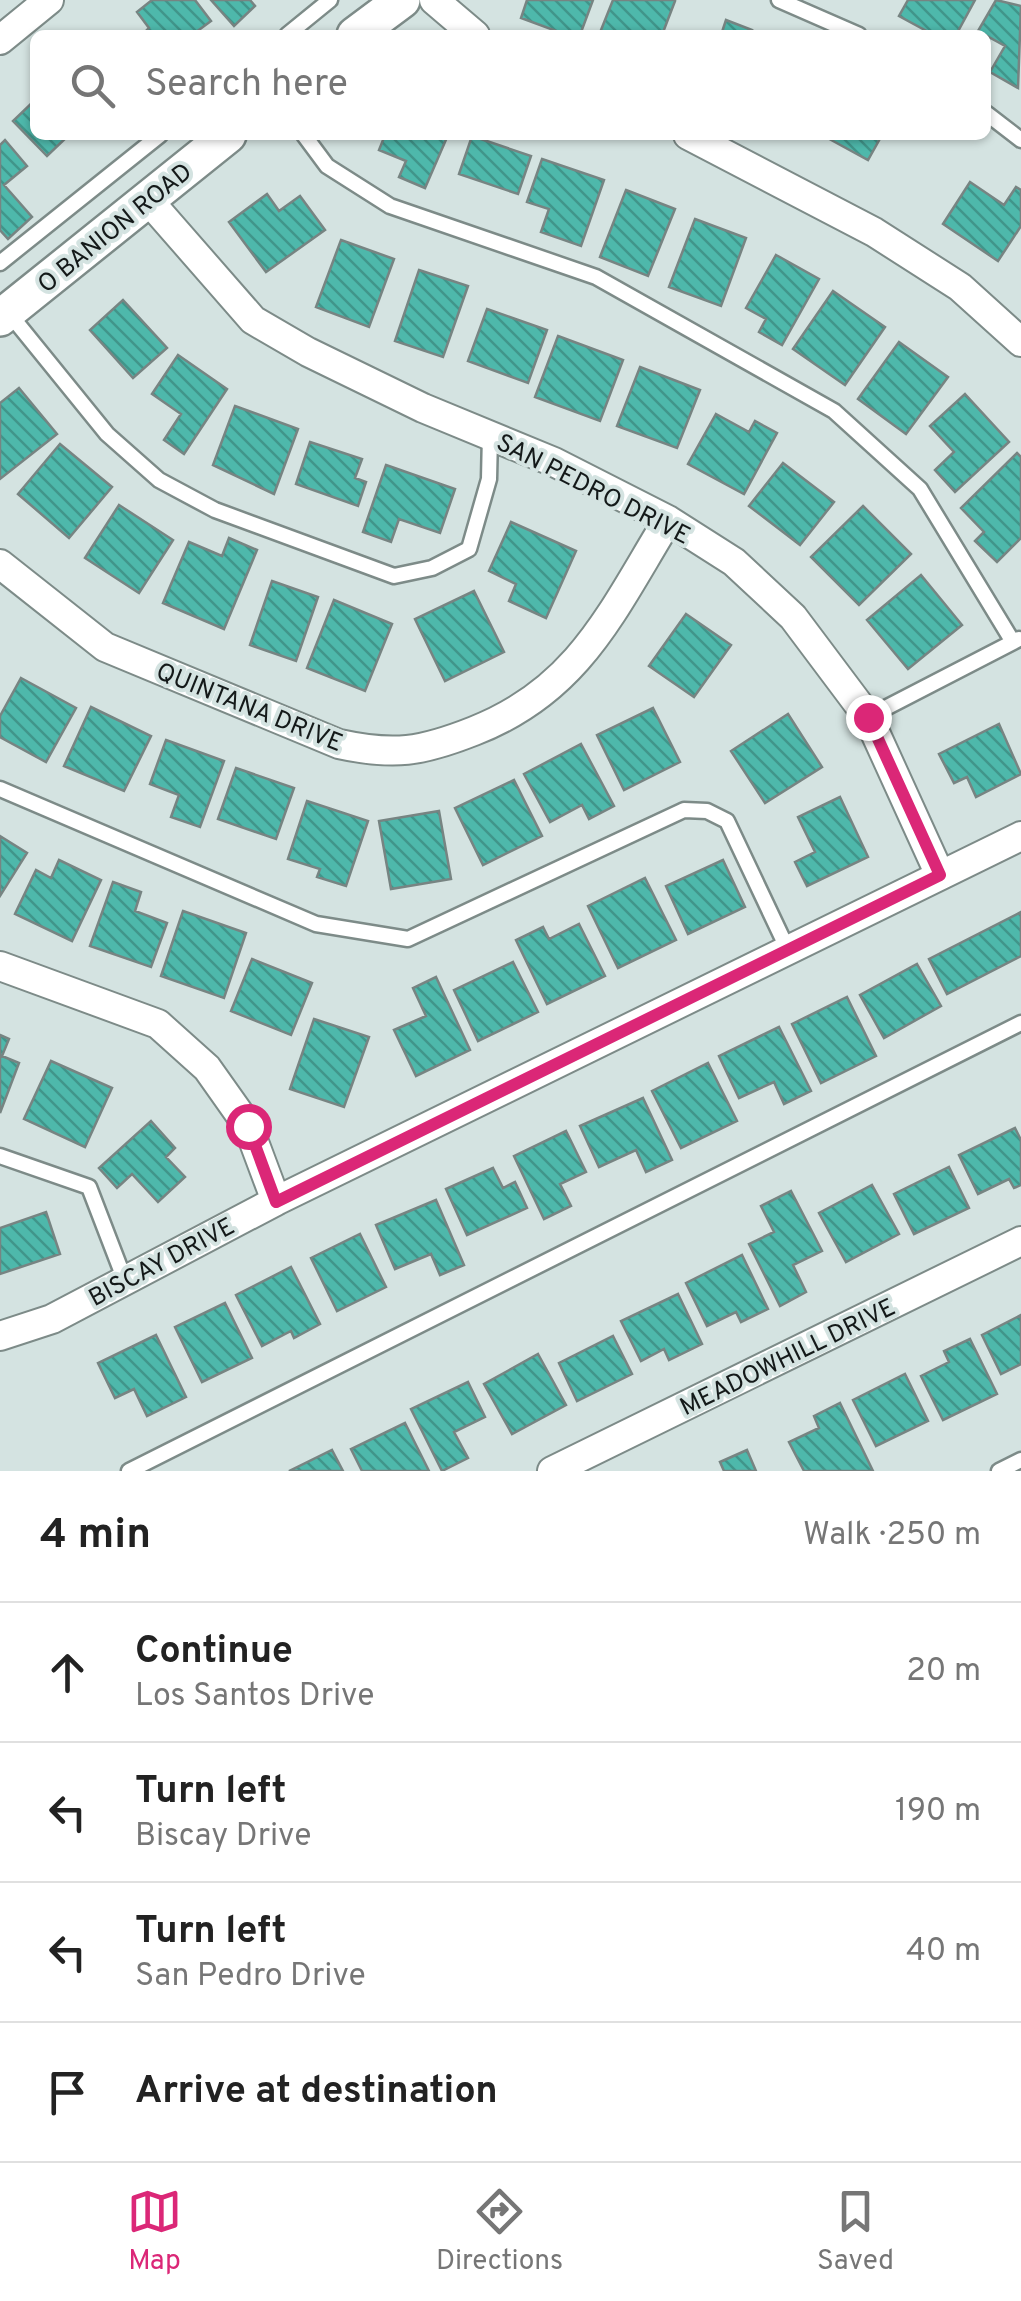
<!DOCTYPE html>
<html lang="en">
<head>
<meta charset="utf-8">
<style>
	body { margin:0; font-family:Overpass,sans-serif; background:#f2f2f2; color:#222 }
	.stop { position:absolute; width:30px; height:30px; margin:-22px; border:8px solid #db2777; border-radius:50%; background:#fff }
	.stop.end { background:#db2777; border-color:#fff; box-shadow:0 2px 10px #0008 }
	.list { margin:0; padding:0; list-style:none }
	h2 { display:flex; justify-content:space-between; align-items:center; height:130px; margin:0; padding:0 40px; font-size:42px }
	h2 small { font-size:32px; font-weight:400; color:#767676 }
	.list li { display:grid; grid-template-columns:65px 1fr auto; gap:30px; align-items:center; box-sizing:border-box; height:140px; padding:0 40px; border-top:2px solid #e0e0e0 }
	.list b { display:block; font-size:38px; white-space:nowrap }
	.list p { margin:0; font-size:32px; white-space:nowrap; color:#767676 }
	.list em { font-size:32px; font-style:normal; color:#767676 }
	.icon { flex:none; width:55px; height:55px; fill:none; stroke:currentColor; stroke-width:2; stroke-linecap:round; stroke-linejoin:round }
	.map { position:relative; flex:none; width:1021px; height:1471px; overflow:hidden }
	.search { position:absolute; background:#fff; box-shadow:0 2px 8px #0004; left:30px; right:30px; top:30px; height:110px; display:flex; align-items:center; gap:25px; box-sizing:border-box; padding:0 35px; border-radius:15px; color:#767676; font-size:38px }
	.sheet { height:690px; background:#fff }
	nav { display:flex; justify-content:space-around; align-items:center; box-sizing:border-box; height:140px; border-top:2px solid #e0e0e0; background:#fff; font-size:28px; color:#767676 }
	nav a { display:grid; justify-items:center; gap:5px }
	nav .on { color:#db2777 }
	.map>svg:first-child { display:block }
	.building { fill:url(#building-back-hatch); stroke:#778482; stroke-width:2.5 }
	.lines { fill:none; stroke-linecap:round; stroke-linejoin:round }
	.service-casing { stroke:#7d8b88; stroke-width:19 }
	.minor-casing { stroke:#7d8b88; stroke-width:32 }
	.tertiary-casing { stroke:#7d8b88; stroke-width:40 }
	.service { stroke:#fff; stroke-width:14 }
	.minor { stroke:#fff; stroke-width:28 }
	.tertiary { stroke:#fff; stroke-width:35 }
	.route { stroke:#db2777; stroke-width:12 }
	.labels { text-anchor:middle; stroke-width:8; stroke-linejoin:round; paint-order:stroke }
	.street-label { font-size:25px; fill:#141919; stroke:#d4e3e1 }
</style>
</head>
<body>
<div class="map">
<svg width="1021" height="1471" viewBox="0 0 1021 1471">
	<defs>
		<pattern id="building-back-hatch" width="6" height="6" patternUnits="userSpaceOnUse" patternTransform="scale(2.5)"><rect width="6" height="6" fill="#4eb8ab"/><path d="M-1 5l2 2M0 0l6 6M5-1l2 2" fill="none" stroke="#40958a"/></pattern>
	</defs>
	<rect width="100%" height="100%" fill="#d4e3e1"/>
	<path class="building" d="M 152,0 L 195,0 L 211,21 L 192,35 L 142,35 L 149,28 L 137,12 Z
		M 211,0 L 250,0 L 255,6 L 234,26 Z
		M 527,0 L 593,0 L 580,35 L 567,35 L 521,18 Z
		M 613,0 L 673,0 L 675,1 L 662,35 L 599,35 Z
		M 908,0 L 975,0 L 956,35 L 934,35 L 899,16 Z
		M 996,0 L 1021,6 L 1018,88 L 990,72 L 1005,46 L 978,31 Z
		M 726,20 L 752,30 L 750,35 L 721,35 Z
		M 35,100 L 35,135 L 69,135 L 47,156 L 13,121 Z
		M 385,135 L 448,135 L 425,188 L 399,177 L 406,161 L 379,150 Z
		M 822,135 L 882,135 L 868,160 Z
		M 472,136 L 531,156 L 518,194 L 459,174 Z
		M 5,140 L 27,166 L 4,185 L 32,217 L 8,239 L 0,230 L 0,145 Z
		M 542,159 L 604,180 L 581,246 L 541,232 L 549,209 L 527,202 Z
		M 970,182 L 1004,205 L 1016,187 L 1021,190 L 1021,226 L 998,261 L 943,224 Z
		M 626,190 L 675,209 L 648,276 L 600,257 Z
		M 267,194 L 279,211 L 300,196 L 325,230 L 266,272 L 229,222 Z
		M 695,219 L 746,238 L 721,306 L 669,287 Z
		M 341,240 L 394,259 L 369,327 L 316,307 Z
		M 776,255 L 819,279 L 782,345 L 759,332 L 766,319 L 746,308 Z
		M 419,270 L 468,286 L 443,357 L 395,341 Z
		M 833,291 L 885,327 L 845,385 L 793,349 Z
		M 123,300 L 167,348 L 133,378 L 90,330 Z
		M 487,309 L 547,330 L 528,383 L 468,361 Z
		M 558,336 L 623,360 L 600,421 L 535,397 Z
		M 899,342 L 948,377 L 906,434 L 858,399 Z
		M 178,355 L 227,389 L 184,454 L 164,440 L 181,414 L 152,394 Z
		M 640,367 L 700,390 L 677,448 L 617,426 Z
		M 19,388 L 57,434 L 0,479 L 0,403 Z
		M 965,394 L 1009,442 L 955,492 L 935,470 L 954,452 L 930,426 Z
		M 235,406 L 298,429 L 274,494 L 213,465 Z
		M 716,414 L 749,432 L 755,421 L 777,433 L 744,494 L 688,464 Z
		M 310,442 L 362,459 L 355,478 L 366,482 L 358,506 L 296,484 Z
		M 60,444 L 112,487 L 69,538 L 18,494 Z
		M 1017,453 L 1021,457 L 1021,538 L 997,562 L 975,541 L 984,532 L 961,508 Z
		M 783,463 L 834,502 L 800,545 L 749,506 Z
		M 386,465 L 455,489 L 440,533 L 399,519 L 391,542 L 363,532 Z
		M 119,505 L 173,540 L 139,593 L 85,558 Z
		M 863,506 L 911,554 L 859,605 L 811,557 Z
		M 511,522 L 576,551 L 546,618 L 509,601 L 516,584 L 489,571 Z
		M 229,538 L 257,550 L 224,629 L 163,603 L 189,542 L 222,556 Z
		M 921,575 L 962,625 L 908,669 L 867,620 Z
		M 272,581 L 318,597 L 296,661 L 250,645 Z
		M 474,591 L 504,652 L 445,681 L 415,619 Z
		M 334,600 L 392,624 L 365,691 L 307,668 Z
		M 686,614 L 731,645 L 694,697 L 649,666 Z
		M 21,678 L 76,708 L 46,762 L 0,737 L 0,716 Z
		M 91,707 L 151,736 L 124,791 L 64,766 Z
		M 653,708 L 680,762 L 624,790 L 597,735 Z
		M 788,714 L 822,767 L 765,803 L 731,751 Z
		M 999,724 L 1021,774 L 976,797 L 967,777 L 954,783 L 939,754 Z
		M 166,740 L 224,761 L 200,827 L 171,817 L 179,795 L 150,784 Z
		M 581,744 L 614,806 L 589,819 L 582,805 L 550,822 L 524,774 Z
		M 236,768 L 294,788 L 276,839 L 218,819 Z
		M 514,780 L 542,836 L 483,865 L 455,808 Z
		M 840,797 L 868,857 L 807,886 L 795,862 L 815,852 L 798,817 Z
		M 307,801 L 368,821 L 346,886 L 317,877 L 320,869 L 288,859 Z
		M 439,811 L 451,879 L 391,889 L 379,821 Z
		M 0,836 L 27,853 L 0,896 Z
		M 59,860 L 101,880 L 72,941 L 15,914 L 36,870 L 51,878 Z
		M 723,860 L 745,907 L 688,934 L 666,886 Z
		M 645,878 L 676,940 L 618,968 L 588,906 Z
		M 113,882 L 141,892 L 135,911 L 167,923 L 151,967 L 90,946 Z
		M 183,911 L 246,933 L 224,998 L 161,976 Z
		M 1021,912 L 1021,956 L 947,994 L 929,959 Z
		M 579,924 L 605,976 L 547,1004 L 516,940 L 543,927 L 549,939 Z
		M 252,959 L 312,983 L 291,1035 L 231,1011 Z
		M 513,962 L 538,1012 L 478,1041 L 454,990 Z
		M 917,964 L 941,1006 L 884,1038 L 860,995 Z
		M 436,977 L 470,1050 L 416,1076 L 394,1030 L 426,1016 L 413,988 Z
		M 847,997 L 876,1056 L 821,1083 L 792,1024 Z
		M 314,1019 L 369,1037 L 344,1107 L 290,1089 Z
		M 779,1027 L 811,1091 L 784,1104 L 774,1082 L 739,1098 L 719,1056 Z
		M 0,1035 L 9,1039 L 2,1056 L 19,1063 L 0,1113 Z
		M 51,1061 L 112,1088 L 85,1147 L 24,1119 Z
		M 708,1063 L 737,1121 L 681,1148 L 652,1091 Z
		M 643,1098 L 672,1160 L 646,1172 L 636,1150 L 599,1167 L 580,1126 Z
		M 151,1121 L 175,1148 L 166,1157 L 185,1177 L 158,1202 L 132,1174 L 117,1188 L 99,1168 Z
		M 1015,1128 L 1021,1140 L 1021,1185 L 1014,1188 L 1009,1179 L 978,1194 L 959,1155 Z
		M 566,1131 L 586,1172 L 560,1184 L 571,1206 L 544,1219 L 514,1156 Z
		M 949,1167 L 969,1208 L 914,1234 L 894,1194 Z
		M 493,1168 L 503,1188 L 515,1182 L 527,1208 L 467,1235 L 446,1189 Z
		M 872,1185 L 899,1234 L 846,1262 L 819,1213 Z
		M 791,1191 L 822,1251 L 793,1265 L 806,1292 L 780,1306 L 749,1244 L 774,1232 L 761,1206 Z
		M 436,1200 L 464,1265 L 440,1275 L 431,1254 L 395,1269 L 376,1225 Z
		M 46,1212 L 60,1254 L 0,1274 L 0,1228 Z
		M 360,1234 L 386,1287 L 337,1311 L 311,1258 Z
		M 742,1255 L 768,1309 L 741,1322 L 736,1312 L 707,1326 L 686,1283 Z
		M 291,1267 L 320,1324 L 294,1338 L 291,1331 L 262,1346 L 236,1295 Z
		M 678,1294 L 702,1344 L 669,1360 L 664,1349 L 641,1361 L 621,1321 Z
		M 225,1303 L 252,1358 L 202,1382 L 175,1327 Z
		M 1021,1315 L 1021,1364 L 1001,1374 L 982,1335 Z
		M 156,1335 L 186,1397 L 147,1416 L 134,1389 L 115,1398 L 98,1363 Z
		M 613,1336 L 632,1374 L 577,1401 L 559,1363 Z
		M 970,1339 L 997,1394 L 943,1420 L 921,1376 L 949,1362 L 944,1351 Z
		M 538,1354 L 566,1405 L 512,1434 L 484,1384 Z
		M 905,1374 L 928,1421 L 876,1446 L 853,1400 Z
		M 468,1382 L 485,1417 L 454,1432 L 468,1458 L 442,1471 L 411,1409 Z
		M 840,1403 L 873,1471 L 804,1471 L 789,1442 L 819,1428 L 814,1416 Z
		M 405,1423 L 429,1471 L 362,1471 L 351,1449 Z
		M 332,1450 L 343,1471 L 289,1471 Z
		M 747,1450 L 756,1471 L 724,1471 L 720,1462 Z"/>
	<g class="lines">
		<defs>
			<path id="service" d="M 779,0 L 859,35
				M 287,35 L 330,0
				M 986,113 L 1021,140
				M 304,135 L 327,166 L 390,206 L 596,277 L 834,411 L 920,489 L 1013,642
				M 0,263 L 160,135
				M 8,312 L 107,434 L 159,480 L 215,510 L 394,576 L 432,568 L 469,549 L 489,479 L 490,435
				M 868,717 L 1019,639
				M 0,789 L 316,924 L 408,939 L 684,810 L 707,811 L 727,821 L 788,950
				M 0,1156 L 89,1187 L 124,1278
				M 129,1471 L 1021,1023
				M 999,1471 L 1021,1460"/>
			<path id="minor" d="M 434,0 L 475,35
				M 0,40 L 49,0
				M 688,135 L 874,232 L 960,287 L 1021,342
				M 149,201 L 253,320 L 308,352 L 423,408 L 554,462 L 668,520 L 734,562 L 793,617 L 868,717 L 940,875
				M 0,564 L 105,647 L 339,744 C 394,756 421,752 474,731 C 579,690 612,611 668,520
				M 0,966 L 158,1024 L 207,1068 L 248,1126 L 276,1201
				M 0,1336 L 52,1319 L 276,1201 L 1021,836
				M 552,1471 L 1021,1241"/>
			<path id="tertiary" d="M 355,35 L 402,0
				M 0,318 L 228,135"/>
		</defs>
		<use href="#service" class="service-casing"/>
		<use href="#minor" class="minor-casing"/>
		<use href="#tertiary" class="tertiary-casing"/>
		<use href="#service" class="service"/>
		<use href="#minor" class="minor"/>
		<use href="#tertiary" class="tertiary"/>
	</g>
	<g class="lines">
		<path class="route" d="M 248,1126 L 276,1202 L 940,875 L 868,717"/>
	</g>
	<g class="labels">
		<g class="street-label">
			<text transform="translate(114 227) rotate(-39)" y="9">O BANION ROAD</text>
			<text transform="translate(594 488) rotate(27)" y="9">SAN PEDRO DRIVE</text>
			<text transform="translate(250 706) rotate(22)" y="9">QUINTANA DRIVE</text>
			<text transform="translate(161 1261) rotate(-28)" y="9">BISCAY DRIVE</text>
			<text transform="translate(787 1356) rotate(-26)" y="9">MEADOWHILL DRIVE</text>
		</g>
	</g>
</svg>
<div class="stop" style="left:248px;top:1126px"></div>
<div class="stop end" style="left:868px;top:717px"></div>
<div class="search"><svg class="icon" aria-label="search" viewBox="0 0 24 24"><circle cx="10" cy="10" r="6"/><path d="M15 15l6 6"/></svg>Search here</div>
</div>
<section class="sheet">
<h2>4 min<small>Walk · 250 m</small></h2>
<ul class="list">
<li><svg class="icon" aria-label="ahead" viewBox="0 0 24 24"><path d="M12 20V5M6 11l6-6 6 6"/></svg><div><b>Continue</b><p>Los Santos Drive</p></div><em>20 m</em></li>
<li><svg class="icon" aria-label="left" viewBox="0 0 24 24"><path d="M17 20v-9H6M10 6l-5 5 5 5"/></svg><div><b>Turn left</b><p>Biscay Drive</p></div><em>190 m</em></li>
<li><svg class="icon" aria-label="left" viewBox="0 0 24 24"><path d="M17 20v-9H6M10 6l-5 5 5 5"/></svg><div><b>Turn left</b><p>San Pedro Drive</p></div><em>40 m</em></li>
<li><svg class="icon" aria-label="arrive" viewBox="0 0 24 24"><path d="M6 21V4h12l-3 4 3 4H6"/></svg><div><b>Arrive at destination</b></div></li>
</ul>
</section>
<nav>
<a class="on"><svg class="icon" aria-label="map" viewBox="0 0 24 24"><path d="M3 6l6-2 6 2 6-2v14l-6 2-6-2-6 2zM9 4v14M15 6v14"/></svg>Map</a>
<a><svg class="icon" aria-label="directions" viewBox="0 0 24 24"><path d="M12 3l9 9-9 9-9-9zM9 14v-3h6M13 9l2 2-2 2"/></svg>Directions</a>
<a><svg class="icon" aria-label="saved" viewBox="0 0 24 24"><path d="M7 4h10v16l-5-4-5 4z"/></svg>Saved</a>
</nav>
</body>
</html>
